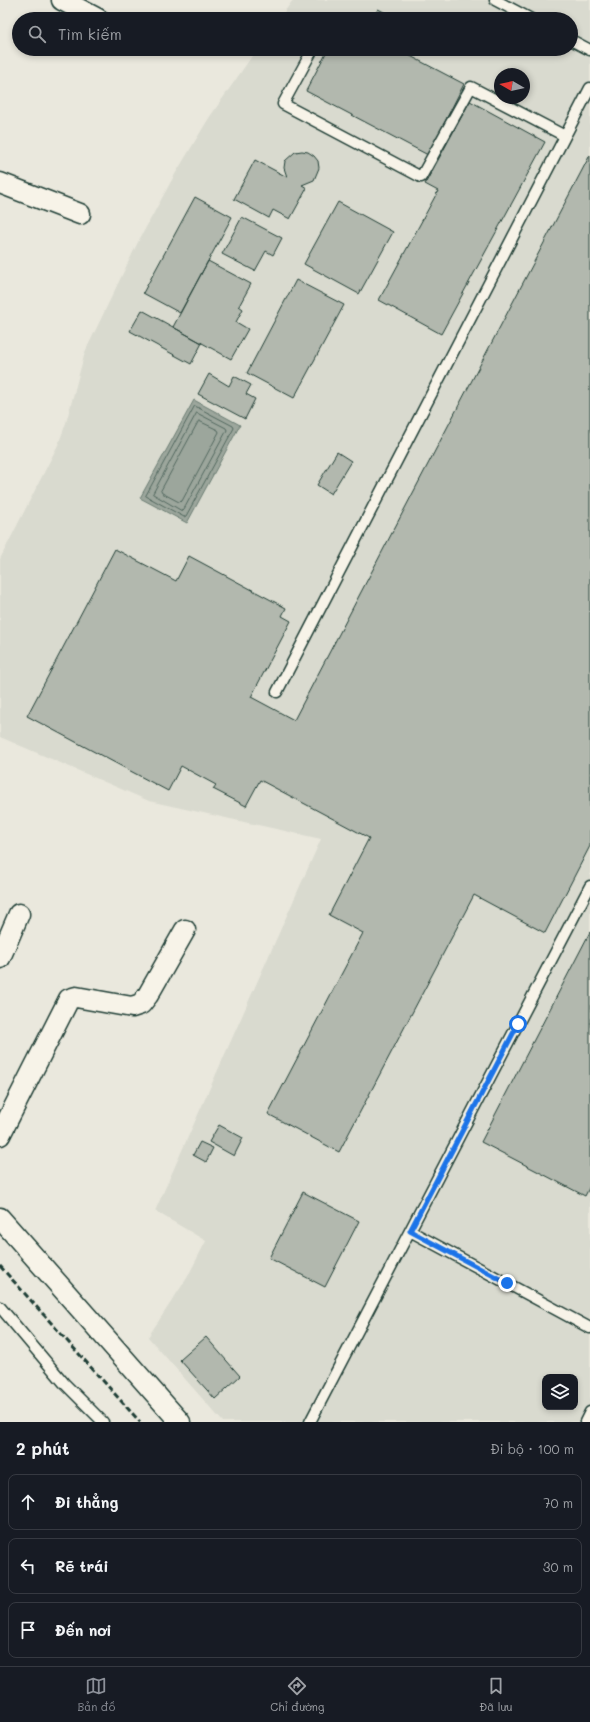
<!DOCTYPE html>
<html lang="vi">
<head>
<meta charset="utf-8">
<style>
	body { margin:0; font-family:Mali,sans-serif; background:#242831; color:#f1f3f6 }
	.controls { position:absolute; right:12px; bottom:12px; display:grid; overflow:hidden; border-radius:8px; box-shadow:0 2px 6px #0003 }
	.controls button { width:36px; height:36px; display:grid; place-items:center; padding:0; border:0; border-bottom:1px solid #363941; background:#171b24; color:#f1f3f6; font:20px sans-serif }
	.compass { position:absolute; left:494px; top:68px; width:36px; height:36px; border-radius:50%; background:#171b24; box-shadow:0 2px 6px #0003; rotate:279deg }
	.stop { position:absolute; width:12px; height:12px; margin:-9px; border:3px solid #1a73e8; border-radius:50%; background:#fff }
	.stop.end { background:#1a73e8; border-color:#fff; box-shadow:0 1px 4px #0008 }
	.list { margin:0; padding:0; list-style:none }
	h2 { display:flex; justify-content:space-between; align-items:center; height:52px; margin:0; padding:0 16px; font-size:17px }
	h2 small { font-size:13px; font-weight:400; color:#9ea1a6 }
	.list li { display:grid; grid-template-columns:26px 1fr auto; gap:12px; align-items:center; box-sizing:border-box; height:56px; margin:0 8px 8px; padding:0 8px; border:1px solid #363941; border-radius:8px }
	.list b { display:block; font-size:15px; white-space:nowrap }
	.list em { font-size:13px; font-style:normal; color:#9ea1a6 }
	.icon { flex:none; width:22px; height:22px; fill:none; stroke:currentColor; stroke-width:2; stroke-linecap:round; stroke-linejoin:round }
	.map { position:relative; flex:none; width:590px; height:1422px; overflow:hidden }
	.search { position:absolute; background:#171b24; box-shadow:0 2px 6px #0003; left:12px; right:12px; top:12px; height:44px; display:flex; align-items:center; gap:10px; box-sizing:border-box; padding:0 14px; border-radius:22px; color:#9ea1a6; font-size:15px }
	.sheet { height:244px; background:#171b24 }
	nav { display:flex; justify-content:space-around; align-items:center; box-sizing:border-box; height:56px; border-top:1px solid #363941; background:#171b24; font-size:11px; color:#9ea1a6 }
	nav a { display:grid; justify-items:center; gap:2px }
	nav .on { color:#8c9099 }
	.map>svg:first-child { display:block }
	.built { fill:#d9dacf; fill-rule:evenodd }
	.water { fill:#9ca69c; stroke:#6a7c72 }
	.lines { fill:none; stroke-linecap:round; stroke-linejoin:round }
	.shore { stroke:#51675e; stroke-width:1 }
	.building { fill:#b2b8ae; stroke:#1f3d34 }
	.service-casing { stroke:#1f3d34; stroke-width:13 }
	.minor-casing { stroke:#1f3d34; stroke-width:23 }
	.service { stroke:#f7f3e8; stroke-width:10 }
	.minor { stroke:#f7f3e8; stroke-width:20 }
	.rail { stroke:#1f3d34; stroke-width:3; stroke-dasharray:6 3; stroke-linecap:butt }
	.route { stroke:#1a73e8; stroke-width:5 }
</style>
</head>
<body>
<div class="map">
<svg width="590" height="1422" viewBox="0 0 590 1422">
	<rect width="100%" height="100%" fill="#eae8dd"/>
	<filter id="ink" filterUnits="userSpaceOnUse"><feTurbulence type="fractalNoise" baseFrequency=".025" numOctaves="2"/><feDisplacementMap in="SourceGraphic" scale="8" xChannelSelector="R" yChannelSelector="G"/><feConvolveMatrix kernelMatrix="1 2 1 2 8 2 1 2 1" color-interpolation-filters="sRGB"/></filter>
	<g filter="url(#ink)">
		<path class="built" d="M 293,0 L 590,0 L 590,1422 L 223,1422 L 148,1337 L 187,1278 L 206,1241 L 155,1211 L 321,839 L 149,801 L 0,737 L 0,559 L 58,445 L 66,423 L 85,352 L 138,242 L 174,176 L 209,118 L 257,49 L 571,49 L 571,19 L 279,19 ZM 500,74 L 524,74 L 524,98 L 500,98 ZM 545,1377 L 575,1377 L 575,1407 L 545,1407 Z"/>
		<path class="water" d="M 194,400 L 240,425 L 187,523 L 140,498 Z"/>
		<g class="lines">
			<path class="shore" d="M 195,406 L 233,426 L 234,428 L 186,516 L 184,517 L 146,496 Z
				M 197,413 L 226,428 L 227,430 L 184,509 L 182,511 L 153,494 Z
				M 199,421 L 218,430 L 219,432 L 182,501 L 179,502 L 162,493 L 161,491 Z"/>
		</g>
		<path class="building" d="M 378,9 L 398,19 L 373,19 Z
			M 328,49 L 397,49 L 464,84 L 428,155 L 306,91 Z
			M 470,101 L 545,142 L 441,334 L 379,300 L 438,191 L 425,184 Z
			M 302,151 L 308,152 L 314,156 L 318,161 L 319,168 L 314,180 L 302,185 L 307,188 L 290,219 L 273,210 L 269,218 L 234,199 L 255,160 L 287,177 L 284,168 L 285,161 L 295,152 Z
			M 590,155 L 590,846 L 545,933 L 474,895 L 339,1152 L 268,1114 L 363,933 L 329,915 L 369,838 L 260,780 L 246,806 L 213,789 L 216,785 L 181,766 L 168,791 L 27,716 L 115,549 L 176,581 L 189,556 L 286,608 L 282,616 L 291,621 L 251,697 L 294,720 Z
			M 195,197 L 232,217 L 180,313 L 143,293 Z
			M 338,202 L 393,232 L 359,294 L 304,264 Z
			M 242,217 L 282,238 L 273,255 L 266,251 L 255,271 L 222,254 Z
			M 208,261 L 251,284 L 239,306 L 243,309 L 236,322 L 248,329 L 231,359 L 173,327 Z
			M 296,280 L 344,305 L 294,398 L 247,373 Z
			M 142,310 L 202,343 L 191,364 L 130,331 Z
			M 209,374 L 229,386 L 234,376 L 251,385 L 246,394 L 255,399 L 245,419 L 198,394 Z
			M 337,452 L 351,461 L 331,494 L 317,485 Z
			M 590,932 L 590,1186 L 585,1196 L 481,1142 Z
			M 219,1125 L 243,1138 L 234,1156 L 209,1142 Z
			M 200,1142 L 213,1148 L 206,1162 L 193,1155 Z
			M 303,1192 L 359,1221 L 325,1287 L 269,1258 Z
			M 206,1337 L 240,1376 L 215,1399 L 180,1360 Z"/>
		<g class="lines">
			<defs>
				<path id="service" d="M 495,0 L 531,19
					M 571,40 L 590,50
					M 313,49 L 283,104 L 421,177 L 471,87 L 565,136
					M 277,692 L 590,88
					M 410,1231 L 590,1328
					M 0,1307 L 64,1383 L 103,1422
					M 310,1422 L 590,886
					M 585,1422 L 590,1412"/>
				<path id="minor" d="M 62,0 L 98,19
					M 0,183 L 80,214
					M 0,958 L 19,914
					M 0,1135 L 69,999 L 76,997 L 132,1007 L 141,1004 L 148,995 L 185,930
					M 0,1218 L 180,1422"/>
			</defs>
			<use href="#service" class="service-casing"/>
			<use href="#minor" class="minor-casing"/>
			<use href="#service" class="service"/>
			<use href="#minor" class="minor"/>
			<path class="rail" d="M 0,1266 L 140,1422"/>
		</g>
	</g>
	<g class="lines" filter="url(#ink)">
		<path class="route" d="M 507,1283 L 410,1231 L 518,1024"/>
	</g>
</svg>
<div class="controls">
<button><svg class="icon" aria-label="layers" viewBox="0 0 24 24"><path d="M12 4l9 5-9 5-9-5zM3 14l9 5 9-5"/></svg></button>
</div>
<svg class="compass" viewBox="-18 -18 36 36"><path d="M0-13l5 13h-10z" fill="#e53935"/><path d="M0 13l5-13h-10z" fill="#9ea1a6"/></svg>
<div class="stop" style="left:518px;top:1024px"></div>
<div class="stop end" style="left:507px;top:1283px"></div>
<div class="search"><svg class="icon" aria-label="search" viewBox="0 0 24 24"><circle cx="10" cy="10" r="6"/><path d="M15 15l6 6"/></svg>Tìm kiếm</div>
</div>
<section class="sheet">
<h2>2 phút<small>Đi bộ · 100 m</small></h2>
<ul class="list">
<li><svg class="icon" aria-label="ahead" viewBox="0 0 24 24"><path d="M12 20V5M6 11l6-6 6 6"/></svg><div><b>Đi thẳng</b></div><em>70 m</em></li>
<li><svg class="icon" aria-label="left" viewBox="0 0 24 24"><path d="M17 20v-9H6M10 6l-5 5 5 5"/></svg><div><b>Rẽ trái</b></div><em>30 m</em></li>
<li><svg class="icon" aria-label="arrive" viewBox="0 0 24 24"><path d="M6 21V4h12l-3 4 3 4H6"/></svg><div><b>Đến nơi</b></div></li>
</ul>
</section>
<nav>
<a class="on"><svg class="icon" aria-label="map" viewBox="0 0 24 24"><path d="M3 6l6-2 6 2 6-2v14l-6 2-6-2-6 2zM9 4v14M15 6v14"/></svg>Bản đồ</a>
<a><svg class="icon" aria-label="directions" viewBox="0 0 24 24"><path d="M12 3l9 9-9 9-9-9zM9 14v-3h6M13 9l2 2-2 2"/></svg>Chỉ đường</a>
<a><svg class="icon" aria-label="saved" viewBox="0 0 24 24"><path d="M7 4h10v16l-5-4-5 4z"/></svg>Đã lưu</a>
</nav>
</body>
</html>
